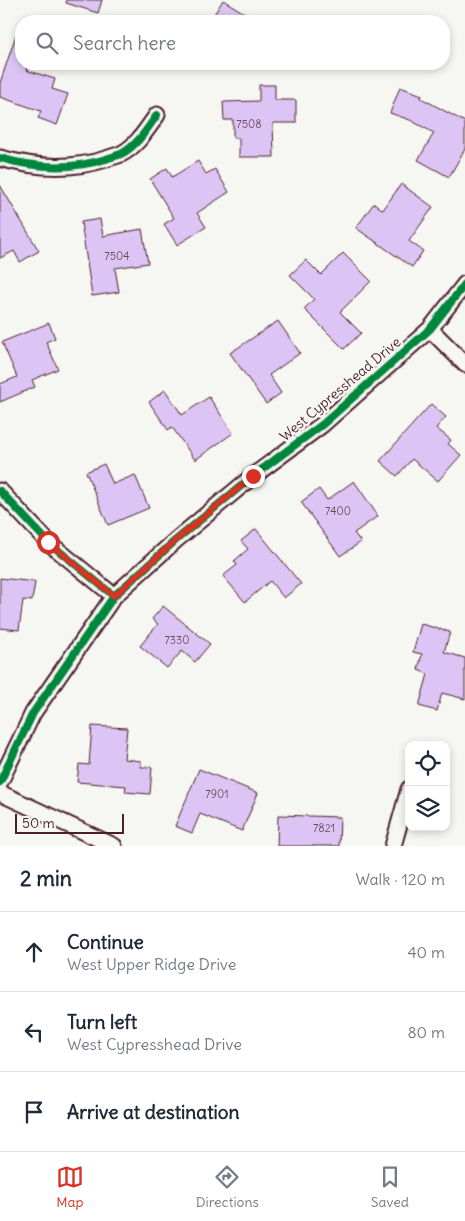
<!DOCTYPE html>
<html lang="en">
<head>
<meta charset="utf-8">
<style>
	body { margin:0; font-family:Delius,sans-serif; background:#f6f6f7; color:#1f2937 }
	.controls { position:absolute; right:15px; bottom:15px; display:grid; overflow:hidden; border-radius:10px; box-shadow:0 2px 8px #0003 }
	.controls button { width:45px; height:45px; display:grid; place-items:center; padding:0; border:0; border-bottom:1px solid #e0e1e3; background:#fff; color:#1f2937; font:25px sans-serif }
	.scale { position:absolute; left:15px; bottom:12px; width:109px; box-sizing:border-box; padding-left:5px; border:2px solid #4a1f2b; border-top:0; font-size:14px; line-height:18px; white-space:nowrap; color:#4a1f2b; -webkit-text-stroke:4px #f6f6f2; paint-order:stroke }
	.stop { position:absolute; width:15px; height:15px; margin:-11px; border:4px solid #d93025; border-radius:50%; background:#fff }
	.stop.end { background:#d93025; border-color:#fff; box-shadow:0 1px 5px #0008 }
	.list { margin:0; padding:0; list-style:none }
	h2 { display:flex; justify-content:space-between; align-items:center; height:65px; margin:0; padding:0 20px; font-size:21px }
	h2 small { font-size:16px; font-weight:400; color:#747a83 }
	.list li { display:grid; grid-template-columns:32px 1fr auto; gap:15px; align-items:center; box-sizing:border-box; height:80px; padding:0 20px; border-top:1px solid #e0e1e3 }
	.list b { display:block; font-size:19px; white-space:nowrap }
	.list p { margin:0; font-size:16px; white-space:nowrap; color:#747a83 }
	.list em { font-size:16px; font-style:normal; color:#747a83 }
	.icon { flex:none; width:28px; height:28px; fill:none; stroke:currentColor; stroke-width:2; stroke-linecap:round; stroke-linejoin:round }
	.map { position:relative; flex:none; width:465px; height:846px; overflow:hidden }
	.search { position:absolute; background:#fff; box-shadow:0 2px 8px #0003; left:15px; right:15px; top:15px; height:55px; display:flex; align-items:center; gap:12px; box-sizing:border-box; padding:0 18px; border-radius:20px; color:#747a83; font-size:19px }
	.sheet { height:305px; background:#fff }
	nav { display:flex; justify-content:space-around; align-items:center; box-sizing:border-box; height:70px; border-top:1px solid #e0e1e3; background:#fff; font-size:14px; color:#747a83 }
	nav a { display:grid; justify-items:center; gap:2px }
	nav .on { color:#d93025 }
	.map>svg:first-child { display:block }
	.building { fill:#dcc5f4; stroke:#4a1f2b }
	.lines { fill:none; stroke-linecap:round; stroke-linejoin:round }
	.street-casing { stroke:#4a1f2b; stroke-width:19 }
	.street { stroke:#f6f6f2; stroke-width:15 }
	.cycleway-casing { stroke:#f6f6f2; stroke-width:11 }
	.cycleway { stroke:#00873e; stroke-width:8 }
	.route { stroke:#d93025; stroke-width:6 }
	.labels { text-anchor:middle; stroke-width:5; stroke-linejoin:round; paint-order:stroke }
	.number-label { font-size:11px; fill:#6e485d }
	.street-label { font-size:14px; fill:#4a1f2b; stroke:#f6f6f2 }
</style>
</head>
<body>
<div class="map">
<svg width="465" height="846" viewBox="0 0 465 846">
	<rect width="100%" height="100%" fill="#f6f6f2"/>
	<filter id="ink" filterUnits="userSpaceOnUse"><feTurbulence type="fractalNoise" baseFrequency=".02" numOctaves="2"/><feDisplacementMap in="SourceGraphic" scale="10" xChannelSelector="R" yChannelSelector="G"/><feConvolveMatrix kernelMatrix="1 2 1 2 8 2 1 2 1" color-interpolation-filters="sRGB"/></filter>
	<g filter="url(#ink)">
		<path class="building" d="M 67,0 L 102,0 L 98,13 L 66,3 Z
			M 223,0 L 246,14 L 241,21 L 210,21 Z
			M 19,26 L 21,27 L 21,64 L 28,64 L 26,70 L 55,79 L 52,89 L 68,94 L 57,125 L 38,118 L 41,111 L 0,97 L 0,83 Z
			M 259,85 L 275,85 L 275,100 L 296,100 L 296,123 L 273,123 L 274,157 L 239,157 L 239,138 L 233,138 L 233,120 L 224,120 L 223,102 L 259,101 Z
			M 400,87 L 422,95 L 421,98 L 465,122 L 465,149 L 449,177 L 418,160 L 434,133 L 410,120 L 390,113 Z
			M 198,161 L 206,174 L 215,169 L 229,192 L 197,213 L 206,227 L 177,245 L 164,224 L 174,218 L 150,179 L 167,168 L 172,177 Z
			M 401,184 L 433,207 L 409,241 L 423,251 L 412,267 L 356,228 L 374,203 L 383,210 Z
			M 0,185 L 39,251 L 20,262 L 14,251 L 0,258 Z
			M 100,219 L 103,236 L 142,229 L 148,263 L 115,268 L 119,292 L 92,296 L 81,222 Z
			M 343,253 L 371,281 L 340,312 L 361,333 L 344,349 L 304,309 L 314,299 L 290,275 L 306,260 L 321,275 Z
			M 278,321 L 300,353 L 269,375 L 281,393 L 266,404 L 230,353 Z
			M 49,323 L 55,338 L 46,342 L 58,369 L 32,380 L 35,387 L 0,402 L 0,384 L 17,377 L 2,342 Z
			M 165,390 L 182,415 L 209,397 L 233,433 L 195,460 L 172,427 L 168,430 L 149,402 Z
			M 431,404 L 446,417 L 436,428 L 451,440 L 448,444 L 461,455 L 438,481 L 412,459 L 397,476 L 380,461 Z
			M 104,464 L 113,484 L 135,475 L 149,508 L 108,525 L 86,472 Z
			M 354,481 L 378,516 L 354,533 L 361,542 L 340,556 L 301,502 L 319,489 L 327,500 Z
			M 256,529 L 301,584 L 284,598 L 270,581 L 245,602 L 223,576 L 237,565 L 234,561 L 248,549 L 241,541 Z
			M 0,578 L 35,582 L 32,601 L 23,600 L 19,630 L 0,628 Z
			M 163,606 L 210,644 L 195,662 L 182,651 L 167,668 L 140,646 L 158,624 L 152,619 Z
			M 421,624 L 450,632 L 444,652 L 465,658 L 465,699 L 442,693 L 437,711 L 419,706 L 428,674 L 418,670 L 422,654 L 413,652 Z
			M 92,726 L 127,728 L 124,759 L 141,761 L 141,767 L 152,767 L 150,794 L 125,792 L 126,786 L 77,782 L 79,764 L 89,765 Z
			M 199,769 L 258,793 L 242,831 L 200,814 L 192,833 L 175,826 Z
			M 278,815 L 340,817 L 339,846 L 277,846 Z"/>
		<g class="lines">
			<defs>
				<path id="street" d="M 0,158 C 35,168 71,170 106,159 C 111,157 116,156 121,154 C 137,146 147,129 157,115
					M 430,329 L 465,364
					M 0,491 L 48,542 L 114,596
					M 0,782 L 33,713 L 114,596 L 176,540 L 253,476 L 323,424 L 430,329 L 465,284
					M 0,793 L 114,846
					M 393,846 L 409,789"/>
			</defs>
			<use href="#street" class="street-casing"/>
			<use href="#street" class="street"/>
			<defs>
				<path id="cycleway" d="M 0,158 C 35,168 71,170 106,159 C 111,157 116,156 121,154 C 137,146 147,129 157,115
					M 0,491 L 48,542 L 114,596
					M 0,782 L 33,713 L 114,596 L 176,540 L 253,476 L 323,424 L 430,329 L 465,284"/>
			</defs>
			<use href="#cycleway" class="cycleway-casing"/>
			<use href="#cycleway" class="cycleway"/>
		</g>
	</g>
	<g class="lines" filter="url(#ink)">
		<path class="route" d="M 48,542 L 114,596 L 176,540 L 253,476"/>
	</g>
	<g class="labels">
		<g class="number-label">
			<text x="249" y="128">7508</text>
			<text x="117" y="260">7504</text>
			<text x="338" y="515">7400</text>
			<text x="177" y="644">7330</text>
			<text x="217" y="798">7901</text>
			<text x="324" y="832">7821</text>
		</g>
		<g class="street-label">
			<text transform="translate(340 389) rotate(-40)" y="5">West Cypresshead Drive</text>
		</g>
	</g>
</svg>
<div class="controls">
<button><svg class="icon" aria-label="locate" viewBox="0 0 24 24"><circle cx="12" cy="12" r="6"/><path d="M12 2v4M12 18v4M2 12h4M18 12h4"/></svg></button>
<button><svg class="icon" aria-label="layers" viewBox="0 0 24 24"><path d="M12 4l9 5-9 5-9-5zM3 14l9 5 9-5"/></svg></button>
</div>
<div class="scale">50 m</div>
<div class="stop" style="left:48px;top:542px"></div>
<div class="stop end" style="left:253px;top:476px"></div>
<div class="search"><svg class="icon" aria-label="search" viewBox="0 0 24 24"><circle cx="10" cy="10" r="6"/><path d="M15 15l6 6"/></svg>Search here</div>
</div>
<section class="sheet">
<h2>2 min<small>Walk · 120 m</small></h2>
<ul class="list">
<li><svg class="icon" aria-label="ahead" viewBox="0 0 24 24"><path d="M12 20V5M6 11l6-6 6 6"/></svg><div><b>Continue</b><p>West Upper Ridge Drive</p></div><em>40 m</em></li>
<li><svg class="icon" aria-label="left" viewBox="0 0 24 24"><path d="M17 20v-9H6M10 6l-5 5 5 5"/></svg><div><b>Turn left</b><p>West Cypresshead Drive</p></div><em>80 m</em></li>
<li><svg class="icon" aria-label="arrive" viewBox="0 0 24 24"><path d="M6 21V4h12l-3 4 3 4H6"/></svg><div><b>Arrive at destination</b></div></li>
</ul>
</section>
<nav>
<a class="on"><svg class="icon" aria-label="map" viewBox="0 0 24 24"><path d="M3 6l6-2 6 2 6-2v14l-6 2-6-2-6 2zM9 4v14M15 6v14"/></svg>Map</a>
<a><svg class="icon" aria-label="directions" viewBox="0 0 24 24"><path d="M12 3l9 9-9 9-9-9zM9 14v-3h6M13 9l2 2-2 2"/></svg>Directions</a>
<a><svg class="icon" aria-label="saved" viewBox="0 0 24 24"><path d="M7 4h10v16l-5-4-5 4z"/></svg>Saved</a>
</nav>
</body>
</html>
